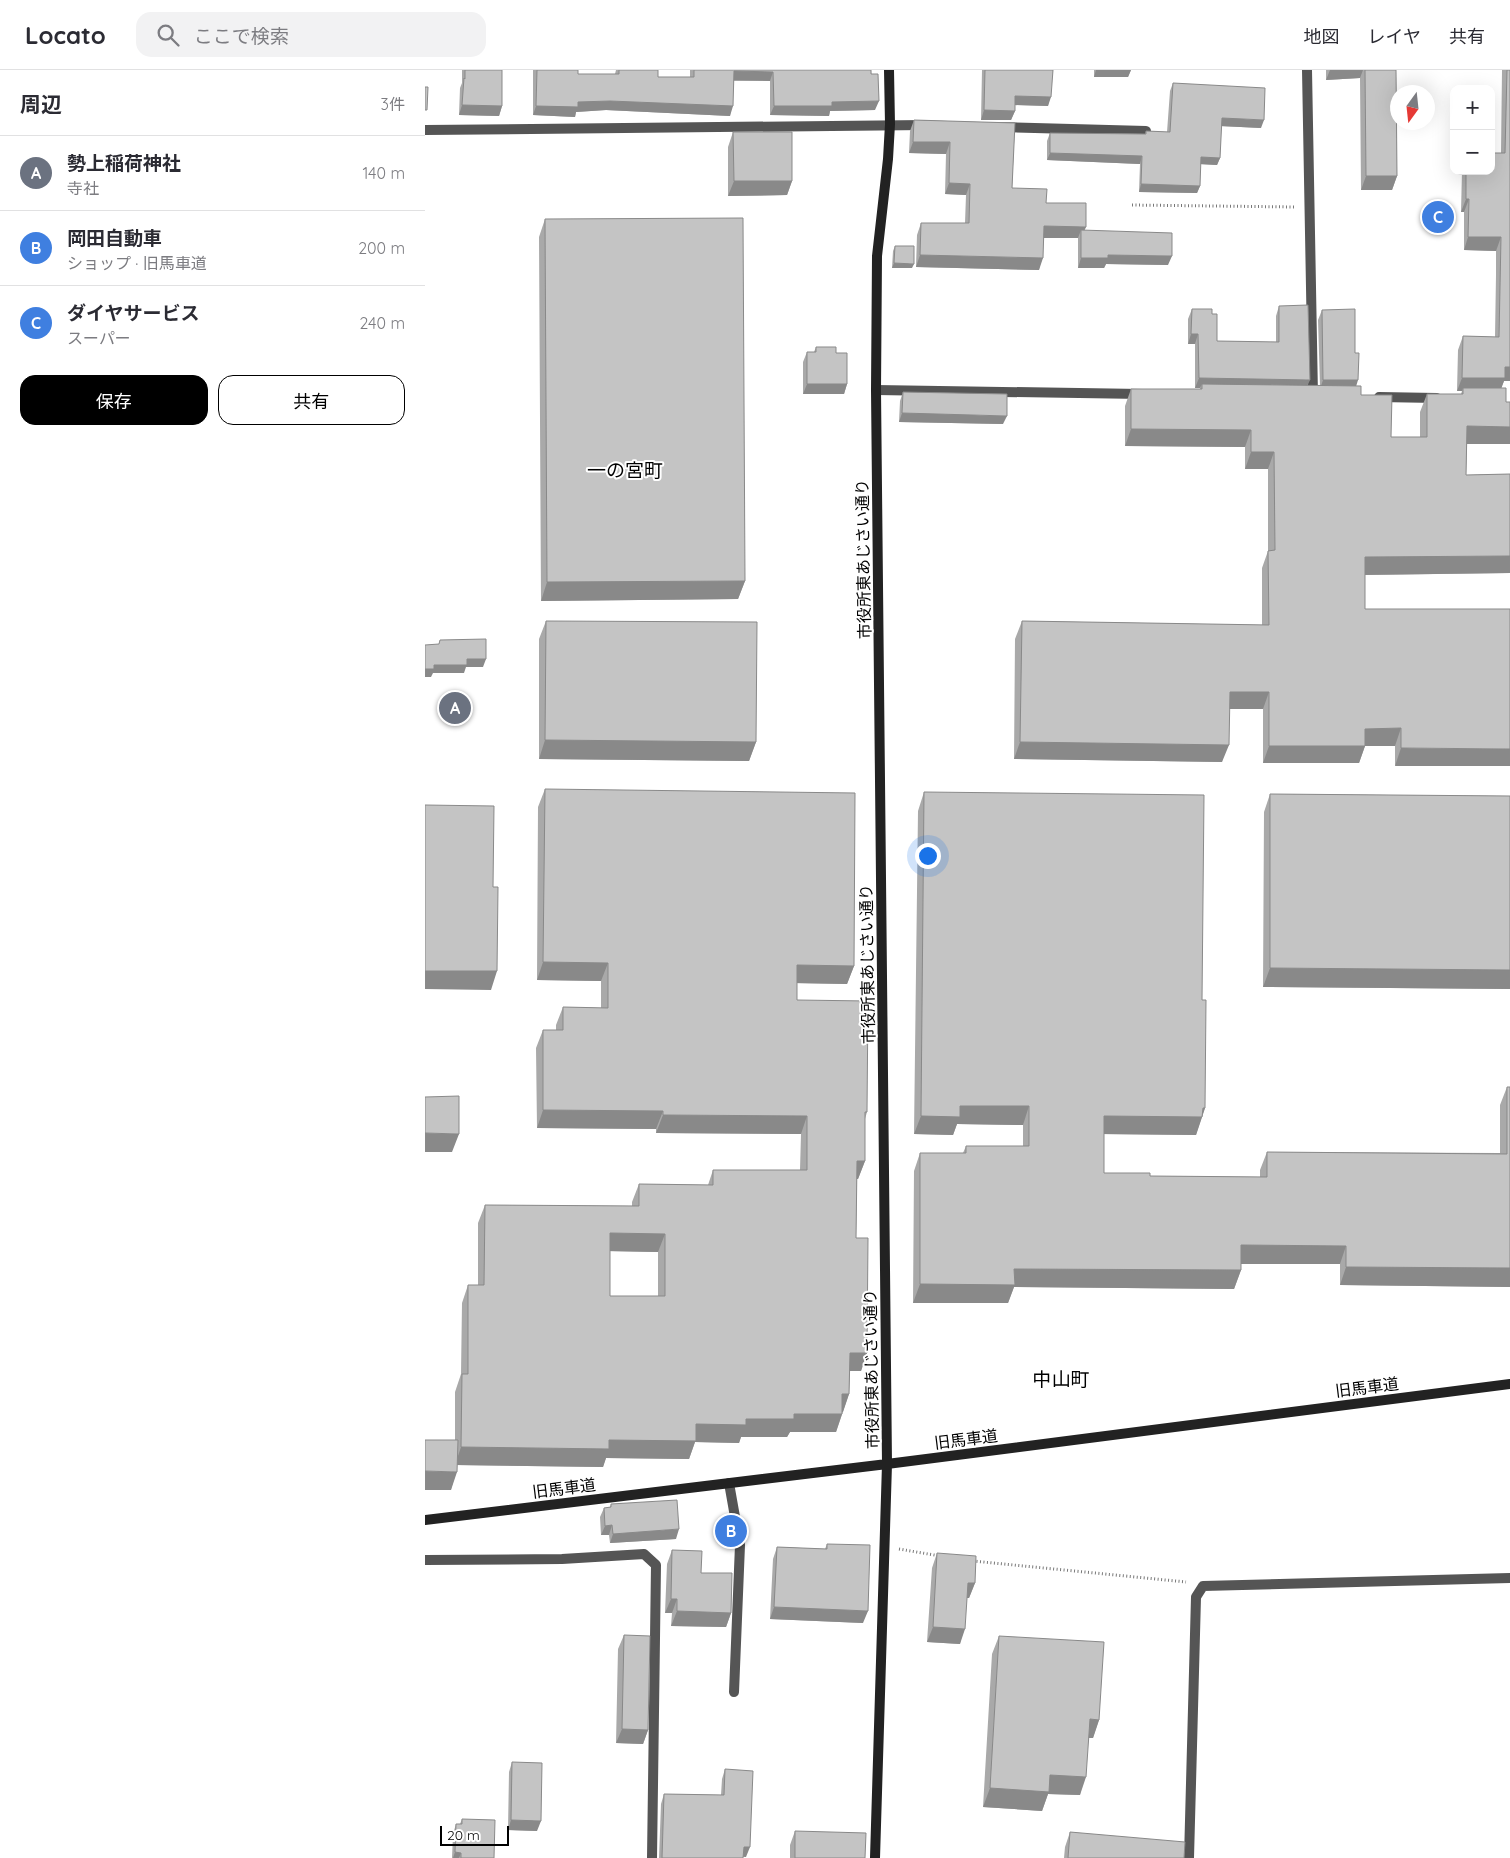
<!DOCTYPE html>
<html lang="ja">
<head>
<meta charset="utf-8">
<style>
	body { margin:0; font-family:Quicksand,"Noto Sans JP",sans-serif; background:#f2f2f3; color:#2b2b33 }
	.controls { position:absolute; right:15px; top:15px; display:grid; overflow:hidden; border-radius:10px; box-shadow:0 5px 20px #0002 }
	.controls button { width:45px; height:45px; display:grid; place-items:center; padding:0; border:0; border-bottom:1px solid #e1e1e2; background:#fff; color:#2b2b33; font:25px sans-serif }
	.compass { position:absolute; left:965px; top:15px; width:45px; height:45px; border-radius:50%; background:#fff; box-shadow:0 5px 20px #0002; rotate:195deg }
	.scale { position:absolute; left:15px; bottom:12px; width:69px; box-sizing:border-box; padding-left:5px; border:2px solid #000; border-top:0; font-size:14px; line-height:18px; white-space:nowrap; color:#000; -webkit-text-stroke:4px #fff; paint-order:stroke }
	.you { position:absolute; left:502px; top:785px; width:18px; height:18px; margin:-12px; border:4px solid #fff; border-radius:50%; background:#1a73e8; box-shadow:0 0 0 8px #1a73e833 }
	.badge { display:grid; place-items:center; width:32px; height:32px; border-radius:50%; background:#000; color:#fff; font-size:16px; font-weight:700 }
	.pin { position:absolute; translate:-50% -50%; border:2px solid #fff; box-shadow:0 1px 5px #0006 }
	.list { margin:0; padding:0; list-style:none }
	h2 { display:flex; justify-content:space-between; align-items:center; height:65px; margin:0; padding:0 20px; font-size:21px }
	h2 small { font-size:16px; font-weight:400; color:#7c7c81 }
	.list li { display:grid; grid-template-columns:32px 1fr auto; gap:15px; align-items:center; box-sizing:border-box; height:75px; padding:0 20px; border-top:1px solid #e1e1e2 }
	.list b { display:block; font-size:19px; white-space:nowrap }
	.list p { margin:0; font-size:16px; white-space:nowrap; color:#7c7c81 }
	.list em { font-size:16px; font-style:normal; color:#7c7c81 }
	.actions { display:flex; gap:10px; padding:15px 20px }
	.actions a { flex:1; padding:11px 0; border:1px solid #000; border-radius:15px; text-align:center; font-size:18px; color:#000 }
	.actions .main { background:#000; color:#fff }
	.icon { flex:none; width:28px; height:28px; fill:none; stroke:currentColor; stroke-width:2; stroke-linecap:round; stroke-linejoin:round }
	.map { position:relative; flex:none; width:1085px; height:1788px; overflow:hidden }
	header { display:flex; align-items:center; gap:30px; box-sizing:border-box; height:70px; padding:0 25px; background:#fff; border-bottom:1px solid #e1e1e2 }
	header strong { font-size:24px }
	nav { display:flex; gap:28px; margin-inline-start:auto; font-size:18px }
	.search { width:350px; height:45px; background:#f2f2f3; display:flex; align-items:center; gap:12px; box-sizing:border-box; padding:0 18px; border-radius:15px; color:#7c7c81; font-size:19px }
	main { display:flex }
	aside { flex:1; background:#fff }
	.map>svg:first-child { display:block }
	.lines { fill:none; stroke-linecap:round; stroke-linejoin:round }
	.path { stroke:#777; stroke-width:3; stroke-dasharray:1 2.5; stroke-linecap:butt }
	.street { stroke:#555; stroke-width:10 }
	.secondary { stroke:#222; stroke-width:10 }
	.wall { fill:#a9a9a9; fill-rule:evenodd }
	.shaded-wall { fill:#898989 }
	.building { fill:#c4c4c4; stroke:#898989; fill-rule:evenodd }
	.labels { text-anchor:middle; stroke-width:4; stroke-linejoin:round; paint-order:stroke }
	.street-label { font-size:16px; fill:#000; stroke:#fff }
	.quarter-label { font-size:19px; fill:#000; stroke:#fff }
</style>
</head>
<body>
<header>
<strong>Locato</strong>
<div class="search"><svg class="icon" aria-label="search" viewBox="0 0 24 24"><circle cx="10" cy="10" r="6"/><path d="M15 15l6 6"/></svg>ここで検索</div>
<nav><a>地図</a><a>レイヤ</a><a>共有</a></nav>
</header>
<main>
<aside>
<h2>周辺<small>3件</small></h2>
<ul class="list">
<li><span class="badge" style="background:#6b7280">A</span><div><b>勢上稲荷神社</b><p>寺社</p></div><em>140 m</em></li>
<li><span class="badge" style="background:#3f7fe0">B</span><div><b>岡田自動車</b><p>ショップ · 旧馬車道</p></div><em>200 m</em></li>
<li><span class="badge" style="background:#3f7fe0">C</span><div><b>ダイヤサービス</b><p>スーパー</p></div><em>240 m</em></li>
</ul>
<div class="actions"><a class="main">保存</a><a>共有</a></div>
</aside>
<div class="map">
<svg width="1085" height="1788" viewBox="0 0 1085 1788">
	<rect width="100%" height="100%" fill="#fff"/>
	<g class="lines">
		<path class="path" d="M 707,135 L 870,137
			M 474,1479 L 515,1486
			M 548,1491 L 761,1512"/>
		<path class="street" d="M 882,0 L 888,326
			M 577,57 L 721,61
			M 0,60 L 500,55
			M 451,320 L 717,324
			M 954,327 L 1012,328
			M 304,1413 L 315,1475 L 309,1622
			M 0,1490 L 137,1489 L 219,1484 L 231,1495 L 227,1788
			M 764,1788 L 771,1527 L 778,1516 L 1085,1508"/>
		<path class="secondary" d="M 0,1450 L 462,1394 L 1085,1314
			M 450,1788 L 462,1394 L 451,320 L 452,186 L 463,89 L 465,54 L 464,0"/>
	</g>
	<path class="wall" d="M 37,0 L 77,0 L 77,36 L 74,46 L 34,45 L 35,18 L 37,13 Z
		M 108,0 L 153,0 L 153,4 L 190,4 L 191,0 L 233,0 L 233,7 L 265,7 L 265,0 L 446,0 L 450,40 L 405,41 L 404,46 L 345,45 L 345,11 L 309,11 L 305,46 L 181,40 L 151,42 L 150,47 L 108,45 Z
		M 557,0 L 628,0 L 623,36 L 590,35 L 590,41 L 586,50 L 556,50 Z
		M 669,0 L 706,0 L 703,7 L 669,7 Z
		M 901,0 L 971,0 L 972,106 L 967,120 L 936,120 L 935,8 L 901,10 Z
		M 1077,0 L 1085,0 L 1079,311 L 1076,318 L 1081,332 L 1085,332 L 1085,374 L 1042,374 L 1041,405 L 1085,404 L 1085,503 L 940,505 L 940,539 L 1085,539 L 970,696 L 970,676 L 940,676 L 934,693 L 838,693 L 838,639 L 804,639 L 797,692 L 589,689 L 590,569 L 597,551 L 837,555 L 837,498 L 843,481 L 843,399 L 820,399 L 820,377 L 700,376 L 700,336 L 706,319 L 775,319 L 775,318 L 770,318 L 770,274 L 763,274 L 763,249 L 767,239 L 787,244 L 792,271 L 851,272 L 851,246 L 854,236 L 882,316 L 895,316 L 893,250 L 897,240 L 931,316 L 936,325 L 966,367 L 995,367 L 995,342 L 1002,324 L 1036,324 L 1037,321 L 1032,321 L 1033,280 L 1038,266 L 1070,267 L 1071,205 L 1071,181 L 1039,180 L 1039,142 L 1036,142 L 1037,101 L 1066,101 L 1076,83 Z
		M 748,13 L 836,58 L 796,56 L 795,88 L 792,95 L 775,94 L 775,116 L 772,123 L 714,122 L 715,94 L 622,90 L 622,71 L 625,63 L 720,64 L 721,61 L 742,62 L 745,21 Z
		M 489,50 L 590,53 L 587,118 L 621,133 L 659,160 L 743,195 L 681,194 L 679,198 L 653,198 L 653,168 L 619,168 L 614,200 L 491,197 L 492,165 L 496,153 L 540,153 L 541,125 L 520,124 L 521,84 L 484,83 L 485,61 Z
		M 308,62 L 367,111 L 362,125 L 303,126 L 303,77 Z
		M 120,149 L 320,511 L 313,529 L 116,531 L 114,167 Z
		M 470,176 L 487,198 L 467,198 L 468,181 Z
		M 391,277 L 422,314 L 419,324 L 378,324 L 378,292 L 382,282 L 389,282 Z
		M 478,322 L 578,354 L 474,352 L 475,331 Z
		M 121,551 L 331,672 L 324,691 L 114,689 L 114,569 Z
		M 120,719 L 429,896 L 422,914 L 372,913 L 372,930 L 442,1042 L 440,1049 L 440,1091 L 433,1109 L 432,1109 L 431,1168 L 442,1283 L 436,1301 L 425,1301 L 424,1324 L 411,1362 L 365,1362 L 362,1367 L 316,1367 L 314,1373 L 270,1372 L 264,1389 L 181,1388 L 178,1397 L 32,1395 L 26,1420 L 30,1370 L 30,1322 L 36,1304 L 37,1233 L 43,1215 L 53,1215 L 53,1153 L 60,1135 L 207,1136 L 207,1132 L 214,1114 L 283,1115 L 288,1100 L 375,1100 L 376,1064 L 231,1063 L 231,1059 L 112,1058 L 111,978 L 118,960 L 131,960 L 131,955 L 138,937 L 176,938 L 176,911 L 112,910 L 113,737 ZM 185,1181 L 233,1182 L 233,1226 L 185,1226 Z
		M 499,722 L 777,930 L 780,1038 L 771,1065 L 679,1064 L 679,1103 L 725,1106 L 835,1107 L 835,1100 L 842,1082 L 1075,1083 L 1075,1035 L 1082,1017 L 1085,1217 L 915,1215 L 915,1194 L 816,1194 L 816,1200 L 809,1219 L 589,1217 L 583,1233 L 488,1233 L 489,1101 L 495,1083 L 538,1083 L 541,1076 L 598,1076 L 598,1055 L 532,1054 L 528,1065 L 489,1064 L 493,741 Z
		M 845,724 L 1085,726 L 1085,919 L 838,917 L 839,742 Z
		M 186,1434 L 251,1469 L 185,1473 L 184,1465 L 176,1465 L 175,1447 L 179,1438 L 185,1437 Z
		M 402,1474 L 438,1553 L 345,1549 L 348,1489 L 352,1477 L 400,1479 Z
		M 247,1480 L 276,1503 L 306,1543 L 301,1557 L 246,1556 L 247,1543 L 240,1543 L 242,1494 Z
		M 512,1483 L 550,1513 L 544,1528 L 542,1528 L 535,1574 L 502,1572 L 507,1498 Z
		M 199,1565 L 223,1660 L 218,1674 L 191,1673 L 193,1579 Z
		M 574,1566 L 674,1650 L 668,1668 L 664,1668 L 655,1725 L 623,1724 L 617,1741 L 558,1737 L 567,1584 Z
		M 87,1692 L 112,1761 L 83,1760 L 84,1702 Z
		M 300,1699 L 321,1787 L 318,1787 L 318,1788 L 234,1788 L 236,1734 L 239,1724 L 296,1725 L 297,1709 Z
		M 37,1749 L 69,1788 L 27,1788 L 28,1764 L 31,1754 L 35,1754 Z
		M 370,1761 L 440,1788 L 365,1788 L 365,1775 Z
		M 645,1762 L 759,1788 L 639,1788 L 640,1777 Z"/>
	<path class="shaded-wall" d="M 671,0 L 706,0 L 703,7 L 669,7 Z
		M 905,0 L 938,0 L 935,8 L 901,10 Z
		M 309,1 L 348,2 L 345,11 L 305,10 Z
		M 590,26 L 626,27 L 623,36 L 587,35 Z
		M 185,31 L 308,36 L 305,46 L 181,40 L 151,42 L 150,47 L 108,45 L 111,36 L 153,32 Z
		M 454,31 L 450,40 L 405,41 L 404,46 L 345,45 L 349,36 L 407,32 Z
		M 37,35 L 77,36 L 74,46 L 34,45 Z
		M 559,40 L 590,41 L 586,50 L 556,50 Z
		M 797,48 L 839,50 L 836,58 L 794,56 Z
		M 488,72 L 525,72 L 521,84 L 484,83 Z
		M 625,83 L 717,86 L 715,94 L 622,90 Z
		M 776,87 L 795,88 L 792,95 L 773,94 Z
		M 941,106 L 972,106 L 967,120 L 936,120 Z
		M 309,111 L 367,111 L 362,125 L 303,126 Z
		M 524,113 L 545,114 L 541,125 L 520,124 Z
		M 716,114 L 775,116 L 772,123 L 714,122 Z
		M 1041,129 L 1044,129 L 1039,142 L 1036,142 Z
		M 619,156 L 661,157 L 656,168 L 656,160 L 653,168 L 615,168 Z
		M 1043,167 L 1076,167 L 1071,181 L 1039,180 Z
		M 495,185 L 618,188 L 614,200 L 491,197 Z
		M 683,185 L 747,186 L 743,195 L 681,194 L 679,198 L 653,198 L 656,188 Z
		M 469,193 L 489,194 L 487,198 L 467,198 Z
		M 766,264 L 773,264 L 770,274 L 763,274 Z
		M 1080,297 L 1085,297 L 1085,311 L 1079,311 L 1075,322 L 1038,318 L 1037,321 L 1032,321 L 1037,308 Z
		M 774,308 L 885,310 L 881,319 L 777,314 L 775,318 L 770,318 Z
		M 898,310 L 933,310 L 930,320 L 895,319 Z
		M 382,314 L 422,314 L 419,324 L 378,324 Z
		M 477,343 L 582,346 L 578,354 L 474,352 Z
		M 1042,356 L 1085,357 L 1085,374 L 1036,374 Z
		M 706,359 L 826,360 L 820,377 L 700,376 Z
		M 826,382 L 849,382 L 843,399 L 820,399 Z
		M 1085,486 L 1085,503 L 933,505 L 940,487 Z
		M 320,511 L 313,529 L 116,531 L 122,512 Z
		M 42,589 L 61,589 L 58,597 L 41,597 L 39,603 L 8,603 L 6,607 L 0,607 L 0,599 L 9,595 Z
		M 805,622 L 844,622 L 838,639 L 798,639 Z
		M 976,658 L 970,676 L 934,676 L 940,659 Z
		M 120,670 L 331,672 L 324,691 L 114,689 Z
		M 595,672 L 804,675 L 797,692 L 589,689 Z
		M 844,676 L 940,676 L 934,693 L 838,693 Z
		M 976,678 L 1085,679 L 1085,696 L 970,696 Z
		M 118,892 L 183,893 L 176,911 L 112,910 Z
		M 372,895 L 429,896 L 422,914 L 365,913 Z
		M 845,898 L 1085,900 L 1085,919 L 838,917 Z
		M 0,901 L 72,901 L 66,920 L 0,919 Z
		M 535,1036 L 604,1036 L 598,1055 L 532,1054 L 528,1065 L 489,1064 L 496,1046 Z
		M 780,1038 L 771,1065 L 672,1064 L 679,1046 Z
		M 118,1040 L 238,1041 L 231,1059 L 112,1058 Z
		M 238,1045 L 382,1046 L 376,1064 L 231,1063 Z
		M 0,1063 L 34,1064 L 27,1082 L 0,1082 Z
		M 432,1091 L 440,1091 L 433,1109 L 425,1109 Z
		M 185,1163 L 240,1164 L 233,1182 L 178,1181 Z
		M 816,1175 L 921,1176 L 915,1194 L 810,1194 Z
		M 921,1197 L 1085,1198 L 1085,1217 L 915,1215 Z
		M 589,1199 L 816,1200 L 809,1219 L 589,1217 L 583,1233 L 488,1233 L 495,1214 Z
		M 425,1283 L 442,1283 L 436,1301 L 418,1301 Z
		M 417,1324 L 424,1324 L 418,1342 L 411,1342 Z
		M 369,1344 L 417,1344 L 411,1362 L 365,1362 L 362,1367 L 316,1367 L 314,1373 L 270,1372 L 264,1389 L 181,1388 L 178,1397 L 30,1395 L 36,1377 L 184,1370 L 271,1354 Z
		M 0,1401 L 32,1402 L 26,1420 L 0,1420 Z
		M 187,1455 L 184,1465 L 176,1465 L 180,1456 Z
		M 254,1459 L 251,1469 L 185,1473 L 188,1464 Z
		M 543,1513 L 550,1513 L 544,1528 L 538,1528 Z
		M 246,1529 L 252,1529 L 247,1543 L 240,1543 Z
		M 349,1537 L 443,1541 L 438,1553 L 345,1549 Z
		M 252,1541 L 306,1543 L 301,1557 L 246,1556 Z
		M 508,1557 L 540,1559 L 535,1574 L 502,1572 Z
		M 665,1649 L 674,1650 L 668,1668 L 658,1668 Z
		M 197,1659 L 223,1660 L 218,1674 L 191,1673 Z
		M 625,1705 L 661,1707 L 655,1725 L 623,1724 L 617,1741 L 558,1737 L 565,1718 Z
		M 86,1750 L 116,1751 L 112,1761 L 83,1760 Z
		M 319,1777 L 325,1777 L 321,1787 L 315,1786 Z
		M 30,1782 L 36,1783 L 34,1788 L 28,1788 Z"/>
	<path class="building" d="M 40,0 L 77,0 L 77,36 L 37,35 L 39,8 L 40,9 Z
		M 112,0 L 153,0 L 153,4 L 194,4 L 194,0 L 233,0 L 233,7 L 269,7 L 269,0 L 446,0 L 446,4 L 453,4 L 454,31 L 407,32 L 407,36 L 349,36 L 348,2 L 309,1 L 308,36 L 185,31 L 153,32 L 153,37 L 111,36 Z
		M 560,0 L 628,0 L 626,27 L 590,26 L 590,41 L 559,40 Z
		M 940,0 L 971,0 L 972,106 L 941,106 Z
		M 1082,0 L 1085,0 L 1085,297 L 1080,297 L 1080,308 L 1037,308 L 1038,266 L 1074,267 L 1076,167 L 1043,167 L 1044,129 L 1041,129 L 1041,101 L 1066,101 L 1066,83 L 1080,83 Z
		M 748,13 L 840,18 L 839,50 L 797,48 L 795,88 L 776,87 L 775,116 L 716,114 L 717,86 L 625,83 L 625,63 L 721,64 L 721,61 L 745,62 Z
		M 0,17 L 3,17 L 2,40 L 0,40 Z
		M 489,50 L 590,53 L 587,118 L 622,119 L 621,133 L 661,133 L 661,157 L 619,156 L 618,188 L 495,185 L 496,153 L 544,153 L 545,114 L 524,113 L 525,72 L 488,72 Z
		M 308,62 L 367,62 L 367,111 L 309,111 Z
		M 318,148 L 320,511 L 122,512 L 120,149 Z
		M 656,160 L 747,163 L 747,186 L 683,185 L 683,188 L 656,188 Z
		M 470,176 L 489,176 L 489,194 L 469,193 Z
		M 883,235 L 885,310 L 774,308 L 773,264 L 766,264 L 767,239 L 787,239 L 787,244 L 792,244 L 792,271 L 854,272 L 854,236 Z
		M 930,239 L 930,283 L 934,283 L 933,310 L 898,310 L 897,240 Z
		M 391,277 L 411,277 L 411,283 L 422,283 L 422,314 L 382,314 L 382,282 L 391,282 Z
		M 777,314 L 936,316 L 936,325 L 967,325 L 966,367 L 1002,367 L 1002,324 L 1038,324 L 1038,318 L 1081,318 L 1081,332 L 1085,332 L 1085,357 L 1042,356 L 1041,405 L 1085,404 L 1085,486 L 940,487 L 940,539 L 1085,539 L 1085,679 L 976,678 L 976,658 L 940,659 L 940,676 L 844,676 L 844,622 L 805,622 L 804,675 L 595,672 L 597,551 L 844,555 L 843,481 L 850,480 L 849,382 L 826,382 L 826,360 L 706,359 L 706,319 L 777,319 Z
		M 478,322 L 582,324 L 582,346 L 477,343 Z
		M 121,551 L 332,552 L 331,672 L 120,670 Z
		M 61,569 L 61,589 L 42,589 L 42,595 L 9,595 L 9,599 L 0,599 L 0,575 L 14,574 L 15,570 Z
		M 120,719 L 430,723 L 429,896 L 372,895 L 372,930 L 443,931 L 442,1042 L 440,1042 L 440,1091 L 432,1091 L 431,1168 L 443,1168 L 442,1283 L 425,1283 L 424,1324 L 417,1324 L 417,1344 L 369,1344 L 369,1349 L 321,1349 L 321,1355 L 271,1354 L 271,1371 L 184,1370 L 184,1379 L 36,1377 L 37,1304 L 43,1304 L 43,1215 L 59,1215 L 60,1135 L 214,1136 L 214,1114 L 288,1115 L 288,1100 L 382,1100 L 382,1046 L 238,1045 L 238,1041 L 118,1040 L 118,960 L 138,960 L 138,937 L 183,938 L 183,893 L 118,892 ZM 185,1163 L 240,1164 L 240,1226 L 185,1226 Z
		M 499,722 L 779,725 L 777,930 L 781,930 L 780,1038 L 778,1038 L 777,1047 L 679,1046 L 679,1103 L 725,1103 L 725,1106 L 842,1107 L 842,1082 L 1082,1084 L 1082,1017 L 1085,1017 L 1085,1198 L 921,1197 L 921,1176 L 816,1175 L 816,1200 L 589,1199 L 590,1215 L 495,1214 L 495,1083 L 541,1083 L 541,1076 L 604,1076 L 604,1036 L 535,1036 L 535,1047 L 496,1046 Z
		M 845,724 L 1085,726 L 1085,900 L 845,898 Z
		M 0,735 L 69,736 L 68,817 L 73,817 L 72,901 L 0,901 Z
		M 34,1026 L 34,1064 L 0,1063 L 0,1027 Z
		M 0,1370 L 33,1370 L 32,1402 L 0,1401 Z
		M 252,1430 L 254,1459 L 188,1464 L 187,1455 L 180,1456 L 179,1438 L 186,1437 L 186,1434 Z
		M 402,1474 L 445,1475 L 443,1541 L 349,1537 L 352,1477 L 402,1479 Z
		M 247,1480 L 277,1481 L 276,1503 L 307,1503 L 306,1543 L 252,1541 L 252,1529 L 246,1529 Z
		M 512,1483 L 551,1486 L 550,1513 L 543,1513 L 540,1559 L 508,1557 Z
		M 199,1565 L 225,1566 L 223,1660 L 197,1659 Z
		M 574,1566 L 679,1572 L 674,1650 L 665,1649 L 661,1707 L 625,1705 L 624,1722 L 565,1718 Z
		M 87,1692 L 117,1693 L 116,1751 L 86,1750 Z
		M 300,1699 L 328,1701 L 325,1777 L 319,1777 L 318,1788 L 237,1788 L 239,1724 L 299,1725 Z
		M 37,1749 L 70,1750 L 69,1788 L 36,1788 L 36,1783 L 30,1782 L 31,1754 L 37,1754 Z
		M 370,1761 L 441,1763 L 440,1788 L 370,1788 Z
		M 645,1762 L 760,1772 L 759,1788 L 643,1788 Z"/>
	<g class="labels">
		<g class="street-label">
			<text transform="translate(438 489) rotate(-91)" y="6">市役所東あじさい通り</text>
			<text transform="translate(442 894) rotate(-91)" y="6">市役所東あじさい通り</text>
			<text transform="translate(446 1299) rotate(-91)" y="6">市役所東あじさい通り</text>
			<text transform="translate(942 1317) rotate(-7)" y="6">旧馬車道</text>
			<text transform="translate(541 1369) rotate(-7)" y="6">旧馬車道</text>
			<text transform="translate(139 1418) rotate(-7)" y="6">旧馬車道</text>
		</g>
		<g class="quarter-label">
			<text x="200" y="407">一の宮町</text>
			<text x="636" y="1316">中山町</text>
		</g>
	</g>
</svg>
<div class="controls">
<button>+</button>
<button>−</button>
</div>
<svg class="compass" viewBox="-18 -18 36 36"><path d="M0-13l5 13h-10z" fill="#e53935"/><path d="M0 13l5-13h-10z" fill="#7c7c81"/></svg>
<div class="scale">20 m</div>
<div class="you"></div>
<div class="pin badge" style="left:30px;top:638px;background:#6b7280">A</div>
<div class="pin badge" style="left:306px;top:1461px;background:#3f7fe0">B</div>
<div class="pin badge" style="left:1013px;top:147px;background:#3f7fe0">C</div>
</div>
</main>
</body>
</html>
